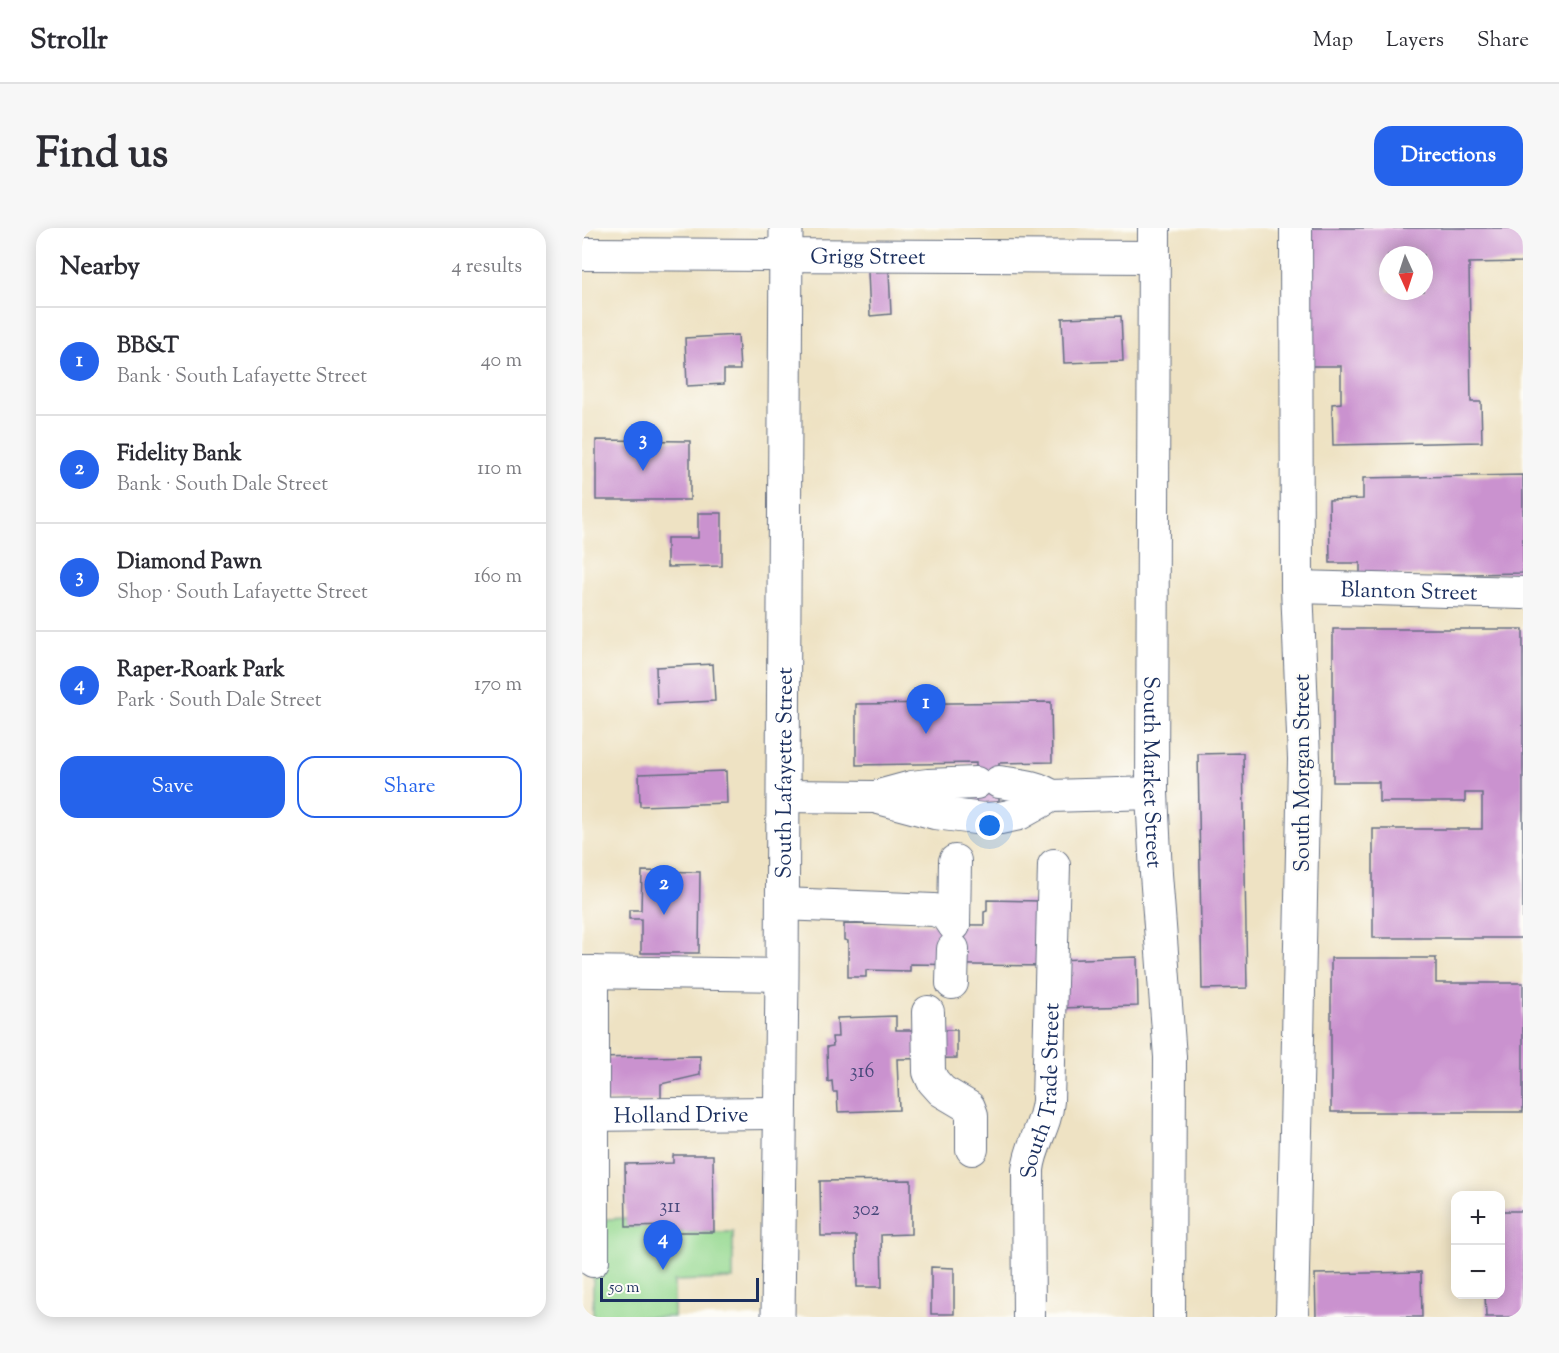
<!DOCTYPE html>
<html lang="en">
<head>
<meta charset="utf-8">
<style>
	body { margin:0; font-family:"Sorts Mill Goudy",serif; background:#f7f7f7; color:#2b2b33 }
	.controls { position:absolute; right:18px; bottom:18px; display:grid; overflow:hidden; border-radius:12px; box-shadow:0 3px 15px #0003 }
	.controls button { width:54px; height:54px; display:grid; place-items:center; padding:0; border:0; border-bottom:2px solid #e1e1e2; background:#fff; color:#2b2b33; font:30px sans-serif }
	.compass { position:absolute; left:797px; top:18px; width:54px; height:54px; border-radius:50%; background:#fff; box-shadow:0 3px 15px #0003; rotate:177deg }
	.scale { position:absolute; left:18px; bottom:15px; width:159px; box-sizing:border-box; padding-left:6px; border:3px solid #1b2f5e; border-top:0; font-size:16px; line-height:21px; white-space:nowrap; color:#1b2f5e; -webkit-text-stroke:4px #fdfcf7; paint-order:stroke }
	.you { position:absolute; left:408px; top:598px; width:21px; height:21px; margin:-15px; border:4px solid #fff; border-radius:50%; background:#1a73e8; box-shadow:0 0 0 9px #1a73e833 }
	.badge { display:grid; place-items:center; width:39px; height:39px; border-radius:50%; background:#2563eb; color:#fff; font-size:20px; font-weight:700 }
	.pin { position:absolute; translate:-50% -50px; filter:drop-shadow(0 2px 3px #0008) }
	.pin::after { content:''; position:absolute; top:32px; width:21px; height:18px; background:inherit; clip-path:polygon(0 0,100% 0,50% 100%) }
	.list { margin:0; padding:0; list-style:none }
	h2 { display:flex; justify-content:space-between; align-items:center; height:78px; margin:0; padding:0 24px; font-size:26px }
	h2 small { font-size:20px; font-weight:400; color:#7c7c81 }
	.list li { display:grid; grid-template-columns:39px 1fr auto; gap:18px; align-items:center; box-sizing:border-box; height:108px; padding:0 24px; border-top:2px solid #e1e1e2 }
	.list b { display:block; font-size:22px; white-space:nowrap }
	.list p { margin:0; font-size:20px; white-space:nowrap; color:#7c7c81 }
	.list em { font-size:20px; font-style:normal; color:#7c7c81 }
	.actions { display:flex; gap:12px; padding:18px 24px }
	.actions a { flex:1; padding:14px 0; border:2px solid #2563eb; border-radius:18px; text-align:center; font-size:21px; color:#2563eb }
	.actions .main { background:#2563eb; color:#fff }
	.map { position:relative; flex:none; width:941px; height:1089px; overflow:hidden; border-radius:18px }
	header { display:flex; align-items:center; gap:36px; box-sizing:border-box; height:84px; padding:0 30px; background:#fff; border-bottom:2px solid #e1e1e2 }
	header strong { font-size:28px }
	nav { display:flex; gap:33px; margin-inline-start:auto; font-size:21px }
	.intro { display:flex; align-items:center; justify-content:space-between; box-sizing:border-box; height:144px; padding:0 36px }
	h1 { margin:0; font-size:42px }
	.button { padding:15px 27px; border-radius:18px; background:#2563eb; color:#fff; font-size:21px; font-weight:700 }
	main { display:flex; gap:36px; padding:0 36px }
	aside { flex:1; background:#fff; border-radius:18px; box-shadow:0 3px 15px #0003 }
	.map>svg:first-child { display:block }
	.green { fill:#96d991; stroke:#588478; stroke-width:1.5 }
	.building { fill:#ca92cf; fill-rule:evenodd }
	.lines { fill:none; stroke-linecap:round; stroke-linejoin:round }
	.minor-casing { stroke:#656e81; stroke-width:34 }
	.major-casing { stroke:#656e81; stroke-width:35 }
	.minor { stroke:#fff; stroke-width:32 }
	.major { stroke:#fff; stroke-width:33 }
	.labels { text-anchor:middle; stroke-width:5; stroke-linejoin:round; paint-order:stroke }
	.number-label { font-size:20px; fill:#47487a }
	.street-label { font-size:22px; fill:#1b2f5e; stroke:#fdfcf7 }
</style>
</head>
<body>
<header>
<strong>Strollr</strong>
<nav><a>Map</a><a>Layers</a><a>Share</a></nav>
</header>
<div class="intro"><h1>Find us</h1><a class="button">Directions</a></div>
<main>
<aside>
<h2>Nearby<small>4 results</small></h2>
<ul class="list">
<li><span class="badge">1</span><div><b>BB&amp;T</b><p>Bank · South Lafayette Street</p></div><em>40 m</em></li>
<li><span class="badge">2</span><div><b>Fidelity Bank</b><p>Bank · South Dale Street</p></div><em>110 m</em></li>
<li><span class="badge">3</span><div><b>Diamond Pawn</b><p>Shop · South Lafayette Street</p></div><em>160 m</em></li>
<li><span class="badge">4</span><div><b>Raper-Roark Park</b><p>Park · South Dale Street</p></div><em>170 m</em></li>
</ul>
<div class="actions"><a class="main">Save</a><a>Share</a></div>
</aside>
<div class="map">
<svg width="941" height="1089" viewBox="0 0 941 1089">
	<rect width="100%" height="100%" fill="#fdfcf7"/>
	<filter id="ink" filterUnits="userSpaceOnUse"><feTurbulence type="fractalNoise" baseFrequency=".0167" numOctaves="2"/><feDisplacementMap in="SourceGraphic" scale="12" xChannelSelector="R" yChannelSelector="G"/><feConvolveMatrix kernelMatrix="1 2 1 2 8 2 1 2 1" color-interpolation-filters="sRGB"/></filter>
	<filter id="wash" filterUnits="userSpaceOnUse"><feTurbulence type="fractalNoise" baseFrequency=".008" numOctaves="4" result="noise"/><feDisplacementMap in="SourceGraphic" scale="24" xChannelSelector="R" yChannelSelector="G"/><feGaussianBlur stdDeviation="1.35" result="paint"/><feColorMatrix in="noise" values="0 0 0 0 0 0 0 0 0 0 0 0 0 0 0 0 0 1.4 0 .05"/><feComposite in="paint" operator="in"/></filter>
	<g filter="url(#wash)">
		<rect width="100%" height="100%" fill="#eee2c3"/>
		<path class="green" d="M 44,990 L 45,999 L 92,998 L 93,1004 L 151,1004 L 151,1051 L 92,1053 L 92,1089 L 11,1089 L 11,1033 L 25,991 Z"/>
		<g id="blocks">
			<path class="building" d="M 728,0 L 941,0 L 941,34 L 887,35 L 889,174 L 899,174 L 900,214 L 751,217 L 750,176 L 759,175 L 759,138 L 730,138 ZM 806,27 L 842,27 L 842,63 L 806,63 Z
				M 307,43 L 309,86 L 288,88 L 286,44 Z
				M 539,88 L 541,133 L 482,135 L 480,90 Z
				M 156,107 L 158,142 L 142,142 L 142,156 L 105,158 L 103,110 Z
				M 14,212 L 108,213 L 108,272 L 14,272 Z
				M 941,247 L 941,345 L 778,348 L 778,335 L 748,335 L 747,272 L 781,271 L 781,250 Z
				M 116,285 L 140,285 L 140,338 L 85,339 L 85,310 L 116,310 Z
				M 751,401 L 941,401 L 941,710 L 791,710 L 791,601 L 900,601 L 900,565 L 883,565 L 883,574 L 797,574 L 797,554 L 751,554 Z
				M 131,436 L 133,473 L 75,476 L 74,439 Z
				M 469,474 L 470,534 L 417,535 L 417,584 L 394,584 L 394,535 L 274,537 L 274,476 Z
				M 661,525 L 665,760 L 620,761 L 616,526 Z
				M 144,543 L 145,575 L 58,578 L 57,546 Z
				M 60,643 L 118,644 L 117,725 L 59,725 L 59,691 L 47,691 L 47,682 L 59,682 Z
				M 405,672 L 461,673 L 466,738 L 328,736 L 328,743 L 284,742 L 284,749 L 266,749 L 266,713 L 262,712 L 262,696 L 402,697 L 402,684 L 405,683 Z
				M 555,729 L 556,778 L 475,780 L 474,732 Z
				M 749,730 L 854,730 L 854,755 L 941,755 L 941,884 L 749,884 Z
				M 314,788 L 314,802 L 375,802 L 375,830 L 315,831 L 317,882 L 256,884 L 255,864 L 251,864 L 250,853 L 246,854 L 245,819 L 251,818 L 250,809 L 256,809 L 255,790 Z
				M 118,828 L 118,847 L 79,856 L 79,872 L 14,873 L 13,830 Z
				M 91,927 L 131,927 L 132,1004 L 92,1004 L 92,998 L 44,999 L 43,936 L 91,935 Z
				M 329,952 L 329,1006 L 299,1007 L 300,1059 L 275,1059 L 274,1008 L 239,1008 L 238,953 Z
				M 918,983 L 941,983 L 941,1089 L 904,1089 L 903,1066 L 918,1066 Z
				M 349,1039 L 372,1040 L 372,1086 L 349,1086 Z
				M 839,1044 L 840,1089 L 734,1089 L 733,1046 Z"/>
		</g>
	</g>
	<g filter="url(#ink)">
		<use href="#blocks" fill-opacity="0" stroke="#656e81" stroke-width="1.5"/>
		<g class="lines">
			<defs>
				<g id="minor">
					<path id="s1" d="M 572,0 L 570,565 L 574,646 L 588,829 L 587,1089"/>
					<path id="s2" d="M 0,26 L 572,29"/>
					<path id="s3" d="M 715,359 L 941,365"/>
					<path d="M 417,554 C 435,557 454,557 469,568"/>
					<path d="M 201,568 L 293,569 L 353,585 L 401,591 L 418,590 L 437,586 L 469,568 L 570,565"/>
					<path d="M 297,568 L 330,559 L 346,557 L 394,555"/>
					<path d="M 200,676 L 352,682 L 365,687 L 372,697"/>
					<path d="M 372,697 L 373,633"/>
					<path d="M 0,744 L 200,747"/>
					<path d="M 11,744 L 11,1033"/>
					<path d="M 370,755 L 371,721"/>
					<path d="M 346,784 L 347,844 L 351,853 L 360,863 L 387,879 L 390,887 L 390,921"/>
					<path id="s4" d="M 0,887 L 198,885"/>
					<path id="s5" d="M 447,1089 L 446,942 C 448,918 464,898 466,873 L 472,637"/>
					<path d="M 710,1089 L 722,531 L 715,359 L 714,0"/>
				</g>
				<g id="major">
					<path id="s6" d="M 196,1089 L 200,747 L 204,0"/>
				</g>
			</defs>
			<use href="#minor" class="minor-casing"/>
			<use href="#major" class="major-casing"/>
			<use href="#minor" class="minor"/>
			<use href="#major" class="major"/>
		</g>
	</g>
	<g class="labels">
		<g class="number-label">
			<text x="280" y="849">316</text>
			<text x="88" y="984">311</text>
			<text x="284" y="987">302</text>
		</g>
		<g class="street-label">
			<text dy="8" stroke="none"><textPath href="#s2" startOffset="286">Grigg Street</textPath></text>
			<text dy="8" stroke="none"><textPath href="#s3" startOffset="112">Blanton Street</textPath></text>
			<text dy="8" stroke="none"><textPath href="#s6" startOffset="544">South Lafayette Street</textPath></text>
			<text dy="8" stroke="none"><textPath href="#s1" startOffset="544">South Market Street</textPath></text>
			<text transform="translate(719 545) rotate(-90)" y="8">South Morgan Street</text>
			<text dy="8" stroke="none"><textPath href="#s5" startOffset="228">South Trade Street</textPath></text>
			<text dy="8" stroke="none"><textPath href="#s4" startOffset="99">Holland Drive</textPath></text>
		</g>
	</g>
</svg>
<div class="controls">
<button>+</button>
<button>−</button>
</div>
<svg class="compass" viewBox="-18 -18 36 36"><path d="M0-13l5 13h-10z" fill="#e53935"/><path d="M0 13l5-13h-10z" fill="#7c7c81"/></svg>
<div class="scale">50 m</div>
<div class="you"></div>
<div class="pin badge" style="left:344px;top:506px">1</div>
<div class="pin badge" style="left:82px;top:687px">2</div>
<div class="pin badge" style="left:61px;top:243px">3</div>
<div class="pin badge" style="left:81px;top:1042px">4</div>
</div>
</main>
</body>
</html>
